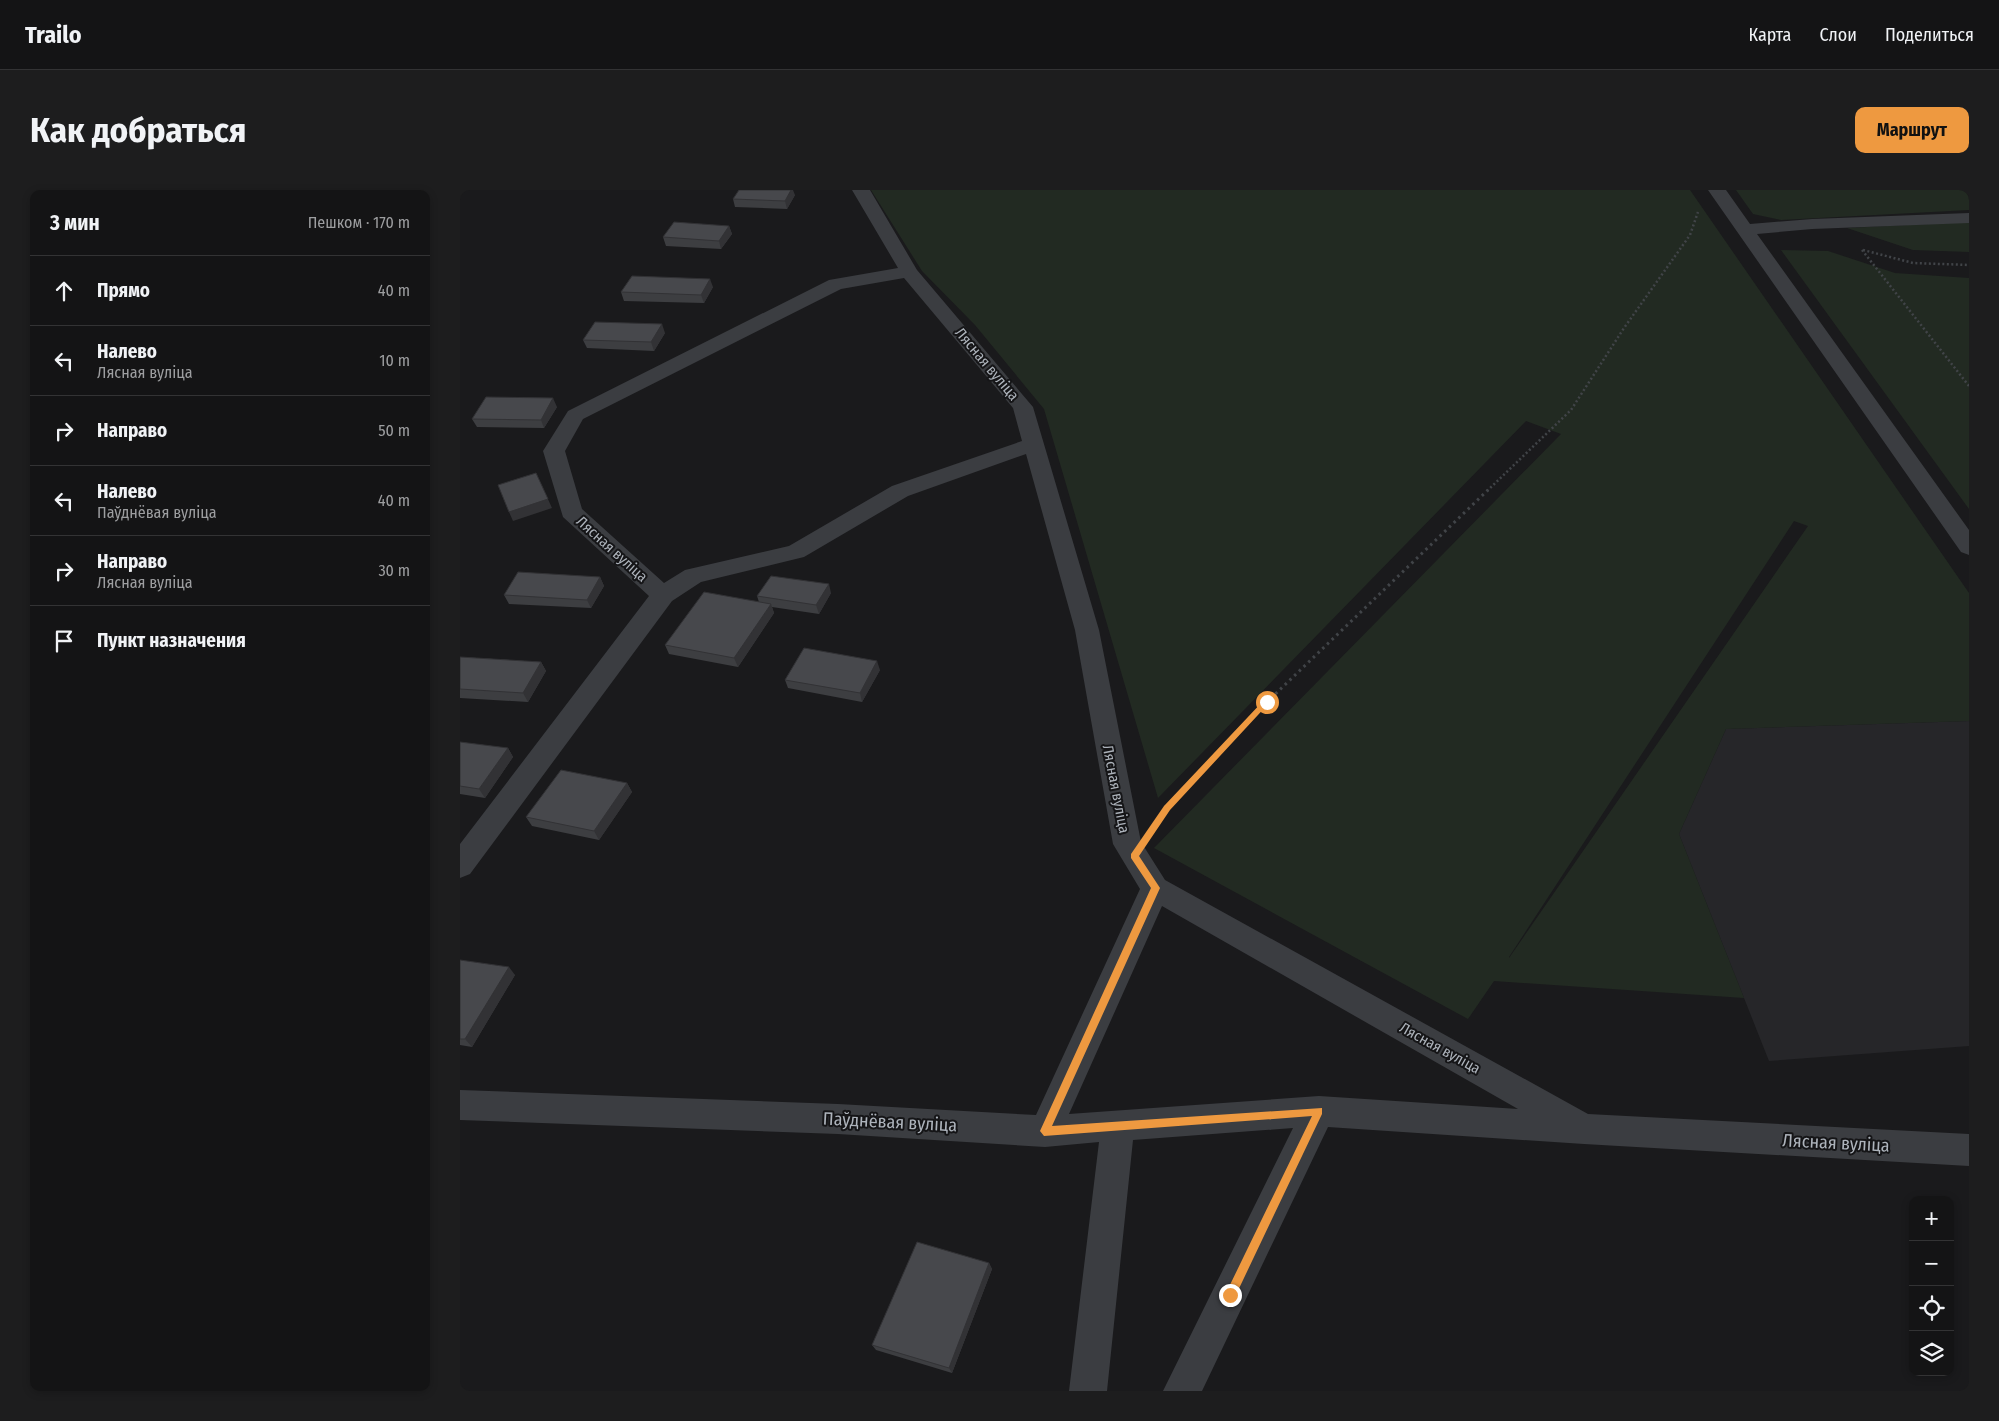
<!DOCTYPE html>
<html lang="ru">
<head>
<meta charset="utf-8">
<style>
	body { margin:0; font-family:"Fira Sans Condensed",sans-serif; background:#1d1d1e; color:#f1f3f6 }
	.controls { position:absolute; right:15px; bottom:15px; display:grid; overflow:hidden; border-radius:10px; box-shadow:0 2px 8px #0003 }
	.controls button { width:45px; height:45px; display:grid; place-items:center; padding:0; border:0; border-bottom:1px solid #333334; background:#141415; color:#f1f3f6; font:25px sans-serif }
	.stop { position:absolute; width:15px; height:15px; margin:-11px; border:4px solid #ee9940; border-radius:50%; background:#fff }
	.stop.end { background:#ee9940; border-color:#fff; box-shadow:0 1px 5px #0008 }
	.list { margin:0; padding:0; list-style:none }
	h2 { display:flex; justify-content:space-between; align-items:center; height:65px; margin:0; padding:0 20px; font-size:21px }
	h2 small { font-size:16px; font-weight:400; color:#9d9ea0 }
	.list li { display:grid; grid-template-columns:32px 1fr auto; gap:15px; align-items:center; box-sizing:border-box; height:70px; padding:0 20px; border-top:1px solid #333334 }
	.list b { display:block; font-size:19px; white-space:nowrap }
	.list p { margin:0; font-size:16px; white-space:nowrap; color:#9d9ea0 }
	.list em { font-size:16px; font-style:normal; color:#9d9ea0 }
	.icon { flex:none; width:28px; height:28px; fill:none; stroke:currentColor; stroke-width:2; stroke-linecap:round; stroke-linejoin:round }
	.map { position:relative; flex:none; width:1509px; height:1201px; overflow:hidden; border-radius:10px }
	header { display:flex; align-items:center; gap:30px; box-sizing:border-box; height:70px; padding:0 25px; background:#141415; border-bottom:1px solid #333334 }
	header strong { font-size:24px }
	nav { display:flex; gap:28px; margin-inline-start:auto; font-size:18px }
	.intro { display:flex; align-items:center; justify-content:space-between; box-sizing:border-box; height:120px; padding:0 30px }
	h1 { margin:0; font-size:35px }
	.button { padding:12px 22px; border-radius:10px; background:#ee9940; color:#111; font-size:18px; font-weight:700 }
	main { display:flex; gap:30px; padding:0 30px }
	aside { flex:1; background:#141415; border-radius:10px; box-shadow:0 2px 8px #0003 }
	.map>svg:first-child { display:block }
	.built { fill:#262629 }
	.green { fill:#222a22; fill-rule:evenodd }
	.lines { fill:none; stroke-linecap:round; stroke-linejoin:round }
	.path-far1 { stroke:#414448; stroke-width:2.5; stroke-dasharray:2 2.5; stroke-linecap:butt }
	.path { stroke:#414448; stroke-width:3; stroke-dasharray:2.5 4; stroke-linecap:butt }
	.minor { fill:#3b3d41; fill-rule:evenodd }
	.wall { fill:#3d3e41 }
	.shaded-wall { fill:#323235 }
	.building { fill:#47484c; stroke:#323235 }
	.route { fill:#ee9940 }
	.labels { text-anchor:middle; stroke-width:4; stroke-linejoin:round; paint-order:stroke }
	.street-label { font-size:15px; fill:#adb3bb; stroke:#151517 }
	.near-street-label { font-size:18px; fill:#adb3bb; stroke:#151517 }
</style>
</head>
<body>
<header>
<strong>Trailo</strong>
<nav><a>Карта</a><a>Слои</a><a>Поделиться</a></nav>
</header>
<div class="intro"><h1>Как добраться</h1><a class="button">Маршрут</a></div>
<main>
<aside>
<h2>3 мин<small>Пешком · 170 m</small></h2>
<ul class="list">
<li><svg class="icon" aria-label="ahead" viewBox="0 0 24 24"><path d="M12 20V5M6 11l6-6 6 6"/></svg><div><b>Прямо</b></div><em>40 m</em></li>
<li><svg class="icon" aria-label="left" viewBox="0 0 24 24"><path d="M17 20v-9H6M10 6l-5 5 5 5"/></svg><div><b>Налево</b><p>Лясная вуліца</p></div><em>10 m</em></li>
<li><svg class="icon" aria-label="right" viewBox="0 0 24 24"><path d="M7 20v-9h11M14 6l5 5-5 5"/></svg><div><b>Направо</b></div><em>50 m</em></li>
<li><svg class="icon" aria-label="left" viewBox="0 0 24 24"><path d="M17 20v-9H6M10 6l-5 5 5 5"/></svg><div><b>Налево</b><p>Паўднёвая вуліца</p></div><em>40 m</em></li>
<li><svg class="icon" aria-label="right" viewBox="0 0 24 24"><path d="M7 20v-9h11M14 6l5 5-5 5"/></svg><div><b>Направо</b><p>Лясная вуліца</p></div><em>30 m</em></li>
<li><svg class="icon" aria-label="arrive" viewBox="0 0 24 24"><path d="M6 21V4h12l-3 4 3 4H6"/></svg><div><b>Пункт назначения</b></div></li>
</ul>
</aside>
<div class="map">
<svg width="1509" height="1201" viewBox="0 0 1509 1201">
	<rect width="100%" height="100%" fill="#1a1a1c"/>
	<path class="built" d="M 1509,531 L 1509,856 L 1309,871 L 1219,644 L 1266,539 Z"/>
	<path class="green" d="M 411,0 L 1230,0 L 1509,403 L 1509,531 L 1266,539 L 1219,644 L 1284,808 L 1034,791 L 1008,829 L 694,658 L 1101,244 L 1066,231 L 698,608 L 584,219 L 515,135 L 462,81 ZM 1334,331 L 1348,336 L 1049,768 L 1049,767 Z
		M 1276,0 L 1509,0 L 1509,20 L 1321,30 L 1293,24 Z
		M 1509,32 L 1509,62 L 1453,60 L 1387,38 Z
		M 1321,60 L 1368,61 L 1435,83 L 1509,88 L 1509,319 Z"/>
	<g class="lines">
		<path class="path-far1" d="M 1402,60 L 1509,196
			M 1403,60 L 1453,73 L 1509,75
			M 1027,301 L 1111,220 L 1164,138 L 1230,45 L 1238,22"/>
		<path class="path" d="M 697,633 L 707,618 L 807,512 L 1028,300"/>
		<path class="minor" d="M 392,0 L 410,0 L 457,80 L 573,217 L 639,440 L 681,652 L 705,690 L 1128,924 L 1509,944 L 1509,976 L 1124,954 L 868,937 L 742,1201 L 703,1201 L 833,938 L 673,950 L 647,1201 L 609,1201 L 639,952 L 585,957 L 378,944 L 0,930 L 0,900 L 378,914 L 576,925 L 680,699 L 653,654 L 615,440 L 566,264 L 448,306 L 344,367 L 241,392 L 212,411 L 10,684 L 0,688 L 0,654 L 189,406 L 103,327 L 83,261 L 108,221 L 369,90 L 438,78 ZM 444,88 L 553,218 L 562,251 L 432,296 L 329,356 L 225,380 L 204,393 L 122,319 L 105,261 L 123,229 L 381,99 ZM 702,716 L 1058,919 L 859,906 L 609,924 Z
			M 1248,0 L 1266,0 L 1290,34 L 1352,29 L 1509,23 L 1509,33 L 1352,39 L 1297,44 L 1509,340 L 1509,365 L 1501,362 Z"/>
	</g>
	<path class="wall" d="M 335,5 L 327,19 L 275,17 L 273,9 Z
		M 269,36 L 272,44 L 261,59 L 206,56 L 203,47 Z
		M 253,97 L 244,113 L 164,111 L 161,102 Z
		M 205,143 L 194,161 L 127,158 L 123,150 Z
		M 97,217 L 84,238 L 17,237 L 12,229 Z
		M 140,387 L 144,396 L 131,418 L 49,414 L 44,405 Z
		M 371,403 L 359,424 L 312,417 L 314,423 L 278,477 L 209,464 L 205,455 L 299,412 L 297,406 Z
		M 0,467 L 81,472 L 86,481 L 68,512 L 0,508 Z
		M 420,480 L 402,512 L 328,498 L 325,490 Z
		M 0,552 L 48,558 L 53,567 L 25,608 L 0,604 Z
		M 167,593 L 172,602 L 139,650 L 72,636 L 66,627 Z
		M 0,770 L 55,785 L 12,857 L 0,855 Z
		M 529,1073 L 532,1079 L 492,1183 L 416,1160 L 412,1155 Z"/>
	<path class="shaded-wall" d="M 331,0 L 333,0 L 335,5 L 327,19 L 325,11 Z
		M 269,36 L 272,44 L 261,59 L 259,51 Z
		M 250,89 L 253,97 L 244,113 L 241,105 Z
		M 202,134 L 205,143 L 194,161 L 191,152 Z
		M 93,208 L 97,217 L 84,238 L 81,230 Z
		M 76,283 L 92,318 L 53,331 L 49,322 Z
		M 140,387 L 144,396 L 131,418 L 127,410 Z
		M 369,394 L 371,403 L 359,424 L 356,415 Z
		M 311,414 L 314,423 L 278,477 L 274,468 Z
		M 417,471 L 420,480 L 402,512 L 400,503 Z
		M 81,472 L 86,481 L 68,512 L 63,503 Z
		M 48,558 L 53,567 L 25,608 L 19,599 Z
		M 167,593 L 172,602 L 139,650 L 134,641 Z
		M 49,777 L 55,785 L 12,857 L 5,849 Z
		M 529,1073 L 532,1079 L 492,1183 L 489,1178 Z"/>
	<path class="building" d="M 279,0 L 331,0 L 325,11 L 273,9 Z
		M 214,32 L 269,36 L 259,51 L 203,47 Z
		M 172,86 L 250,89 L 241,105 L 161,102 Z
		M 135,132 L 202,134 L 191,152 L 123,150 Z
		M 26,207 L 93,208 L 81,230 L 12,229 Z
		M 76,283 L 88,309 L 49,322 L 38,295 Z
		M 58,382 L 140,387 L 127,410 L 44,405 Z
		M 311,386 L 369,394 L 356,415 L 297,406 Z
		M 244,402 L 311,414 L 274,468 L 205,455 Z
		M 344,458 L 417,471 L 400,503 L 325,490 Z
		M 0,467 L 81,472 L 63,503 L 0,499 Z
		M 0,552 L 48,558 L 19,599 L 0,596 Z
		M 101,580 L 167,593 L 134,641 L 66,627 Z
		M 0,770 L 49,777 L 5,849 L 0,849 Z
		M 457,1052 L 529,1073 L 489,1178 L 412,1155 Z"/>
	<path class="route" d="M 804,510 L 810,512 L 710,620 L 679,666 L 700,698 L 592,936 L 862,918 L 862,924 L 774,1109 L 770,1111 L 765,1105 L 767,1101 L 852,926 L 584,946 L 580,941 L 691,698 L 671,668 L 671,664 L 704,616 Z"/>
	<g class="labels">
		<g class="street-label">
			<text transform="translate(527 174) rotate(50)" y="5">Лясная вуліца</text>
			<text transform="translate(152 359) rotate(42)" y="5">Лясная вуліца</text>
			<text transform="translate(656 599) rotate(79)" y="5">Лясная вуліца</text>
			<text transform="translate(980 858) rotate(29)" y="5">Лясная вуліца</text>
		</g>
		<g class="near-street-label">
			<text transform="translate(430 932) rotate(3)" y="6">Паўднёвая вуліца</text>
			<text transform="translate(1376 953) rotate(3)" y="6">Лясная вуліца</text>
		</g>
	</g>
</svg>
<div class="controls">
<button>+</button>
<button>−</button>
<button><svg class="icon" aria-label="locate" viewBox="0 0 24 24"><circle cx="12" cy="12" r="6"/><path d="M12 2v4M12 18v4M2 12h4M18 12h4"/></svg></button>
<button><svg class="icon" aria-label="layers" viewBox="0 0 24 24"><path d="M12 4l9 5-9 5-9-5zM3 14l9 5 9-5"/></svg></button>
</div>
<div class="stop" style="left:807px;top:512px"></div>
<div class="stop end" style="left:770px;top:1105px"></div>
</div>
</main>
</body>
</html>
